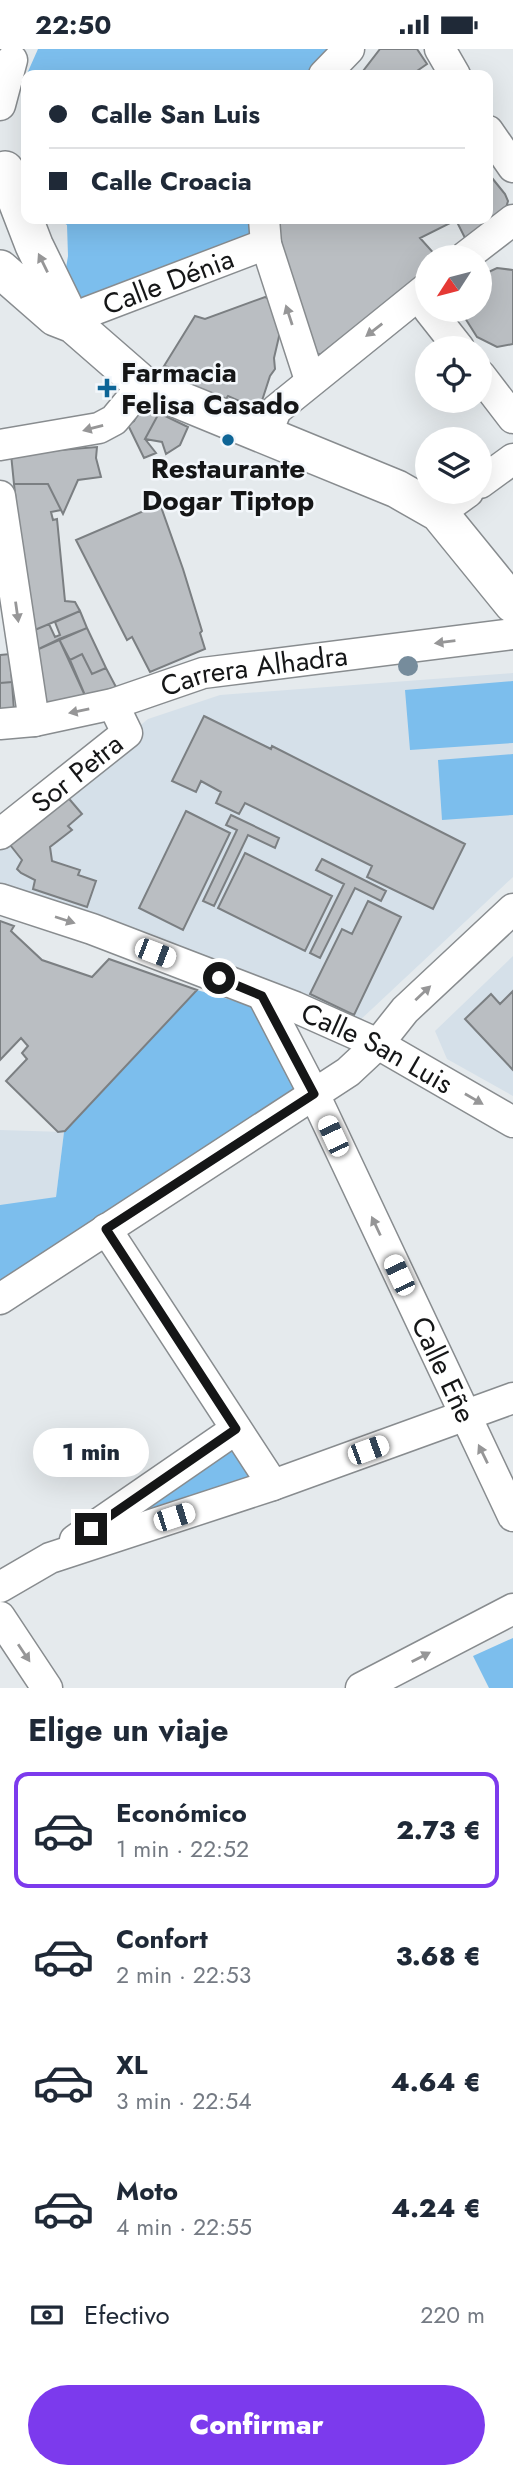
<!DOCTYPE html>
<html lang="es">
<head>
<meta charset="utf-8">
<style>
	body { margin:0; font-family:Jost,sans-serif; background:#f6f6f7; color:#1f2937; height:100vh; display:flex; flex-direction:column; font-size:26px; white-space:nowrap }
	* { box-sizing:border-box; margin:0 }
	p { font-size:23px; color:#747a83 }
	.icon { flex:none; width:38px; height:38px; fill:none; stroke:currentColor; stroke-width:2; stroke-linecap:round; stroke-linejoin:round }
	.map { position:relative; height:1639px; overflow:hidden }
	.sheet { display:flex; flex-direction:column; background:#fff; flex:1 }
	.sheet>* { flex:none }
	.banner { position:absolute; left:21px; top:21px; width:472px; height:154px; border-radius:14px; box-shadow:0 7px 28px #0002; display:grid; align-content:center; height:154px; padding:0 28px; background:#fff }
	.needle { width:46px; rotate:234deg }
	.fabs { position:absolute; left:415px; top:196px; display:grid; gap:14px }
	.fabs a { display:grid; place-items:center; width:77px; height:77px; border-radius:50%; background:#fff; box-shadow:0 7px 28px #0002; font-size:35px }
	.end { position:absolute; width:32px; height:32px; margin:-16px; border:9px solid #151617; background:#fff; box-shadow:0 0 0 4px #fff }
	.from { border-radius:50% }
	.bubble { position:absolute; height:49px; border-radius:24px; background:#fff; box-shadow:0 7px 28px #0002; font-size:23px; font-weight:800; line-height:49px; text-align:center }
	.car { position:absolute; width:21px; height:42px; margin:-21px -10px; border-radius:9px; box-shadow:0 0 5px 2px #0007; background:linear-gradient(#fff 24%,#345 0 40%,#fff 0 76%,#345 0 86%,#fff 0) }
	.banner b { display:flex; align-items:center; gap:24px; height:66px; font-size:26px }
	.banner b+b { border-top:2px solid #e0e1e3 }
	.banner i { width:18px; height:18px; background:#1f2937 }
	ul { padding:0; list-style:none }
	li { display:flex; align-items:center; gap:21px; height:116px; margin:0 14px 10px; padding:0 14px; border:4px solid transparent; border-radius:14px }
	li div { flex:1 }
	li b { display:block; font-size:26px }
	li em { font-style:normal; font-weight:800 }
	li.selected { border-color:#7c3aed }
	li>.icon { width:63px; height:63px; stroke-width:1.5 }
	h2 { padding:0 28px; font-size:32px; line-height:84px }
	.pay { display:flex; align-items:center; gap:18px; height:77px; padding:0 28px; font-size:26px }
	.pay p { margin-inline-start:auto }
	.action { display:flex; gap:14px; margin-top:auto; padding:14px 28px }
	.action a { flex:1; height:80px; border-radius:42px; background:#7c3aed; color:#fff; font-size:28px; font-weight:800; line-height:80px; text-align:center }
	.status { display:flex; justify-content:space-between; align-items:center; height:49px; padding:0 35px; background:#fff; direction:ltr }
	.status svg { height:19px; fill:currentColor }
	.map>svg:first-child { display:block }
</style>
</head>
<body>
<div class="status"><b>22:50</b><svg viewBox="0 0 49 12"><path d="M0 12V9h3v3zM5 12V6h3v6zM10 12V3h3v9zM15 12V0h3v12zM26 1h20v11H26zM47 4h2v5h-2z"/></svg></div>
<div class="map">
<svg width="513" height="1639" viewBox="0 0 513 1639">
	<rect width="100%" height="100%" fill="#e5eaed"/>
	<path fill="#d5e0e9" d="M513,624V828L357,974L221,914L0,836V792L148,670L220,646Z
		M513,907V1047L447,1010L435,982Z
		M0,1081L64,1083L56,1148L0,1158Z"/>
	<path fill="#7cbeed" d="M38,0H349L324,26H26V122L22,36Z
		M58,170H264L266,195L88,263L63,237L68,207L67,176Z
		M513,632V694L410,701L405,641Z
		M513,705V766L442,771L438,711Z
		M197,941L252,957L294,1039L278,1068L0,1252V1156L56,1148L64,1083Z
		M236,1380L273,1436L50,1509Z
		M513,1589V1639H489L473,1607Z"/>
	<path fill="#babec2" stroke="#7b7f82" stroke-width="2" d="M380,0H417L427,15L414,24L415,26H360Z
		M488,124L505,145L508,152L506,159L466,191L456,171L420,189L437,208H427V222L321,305L314,306L309,302L275,170H488Z
		M497,219L513,221V295L497,298L477,288L465,269L464,261H480V227Z
		M265,248L280,254L284,266L274,309L275,320L270,327L259,361L228,347L225,351L167,326L168,318L164,317L195,267L205,270Z
		M142,357L159,364L145,390L156,404L144,409L128,376L134,372Z
		M159,364L188,378L180,396L166,405L162,393L145,390Z
		M97,398L96,409L101,428L78,431L63,465L48,435H14L11,405Z
		M14,435H48L61,461L51,463L53,471L57,470L65,552L75,553L80,562L30,583Z
		M160,455L183,520L202,582L200,584L205,600L150,623L132,588L127,591L76,491Z
		M80,562L87,579L32,603L30,583L49,575L55,588L60,586L55,573Z
		M87,579L106,619L92,625L82,605L70,611L59,590Z
		M59,590L87,651L38,656L32,603Z
		M10,605L12,633L0,634V606Z
		M82,605L92,625L106,619L116,638L87,651L70,611Z
		M12,633L14,662L0,663V634Z
		M204,667L271,700L272,697L465,795L433,860L367,828L372,817L245,754L239,765L216,754L221,743L201,732L196,743L172,732Z
		M65,745L82,765L68,777L72,781L50,798L52,812L80,821L78,826L96,832L87,858L33,840L35,831L21,824L17,820L22,811L7,792Z
		M186,762L230,784L183,881L139,859Z
		M231,766L279,789L275,799L248,786L214,857L203,852L237,781L226,776Z
		M245,804L332,847L305,902L218,859Z
		M322,810L386,842L381,852L355,839L320,909L310,904L344,835L316,821Z
		M368,852L401,868L354,966L310,945L342,880L352,885Z
		M0,872L14,877L11,882L42,911L92,928L109,910L197,941L65,1082L58,1083L6,1032L27,1010L22,1004L28,997L21,989L0,1011Z
		M513,942V1021L465,970L491,945L500,955Z"/>
	<g fill="none" stroke-linecap="round" stroke-linejoin="round">
		<defs>
			<g id="minor">
				<path d="M440,0L455,26"/>
				<path d="M324,26L349,0"/>
				<path d="M0,56L12,11"/>
				<path d="M488,82L513,118"/>
				<path d="M264,170L266,195L310,331"/>
				<path d="M465,208L513,171"/>
				<path d="M429,261L459,299"/>
				<path id="s1" d="M73,275L88,263L266,195"/>
				<path d="M480,326L513,369"/>
				<path d="M266,386L276,361L427,239"/>
				<path d="M0,396L99,379L114,371L143,336"/>
				<path d="M480,434L513,410"/>
				<path d="M0,447L34,672"/>
				<path d="M439,464L468,443"/>
				<path id="s2" d="M0,675L34,672L113,655L203,624L513,585"/>
				<path id="s3" d="M0,785L127,684L113,655"/>
				<path id="s4" d="M0,850L92,880L295,958L378,995L513,1073"/>
				<path id="s5" d="M263,947L314,1045L513,1467"/>
				<path d="M106,1180L273,1436"/>
				<path d="M0,1250L348,1023L378,995L405,961L513,860"/>
				<path d="M75,1491L236,1380"/>
				<path d="M0,1538L50,1509L273,1436L513,1349"/>
				<path d="M0,1568L47,1639"/>
				<path d="M361,1639L513,1560"/>
			</g>
			<path id="major" d="M5,121L34,196L72,274
				M0,220L55,268L73,275L143,336L397,440L439,464L513,555"/>
		</defs>
		<use href="#minor" stroke="#888c8f" stroke-width="33"/>
		<use href="#major" stroke="#888c8f" stroke-width="40"/>
		<use href="#minor" stroke="#fff" stroke-width="30"/>
		<use href="#major" stroke="#fff" stroke-width="37"/>
	</g>
	<circle fill="#768c9c" cx="408" cy="617" r="10"/>
	<defs><path id="oneway-solid" d="M-6-.8H1V-3.2L6.5 0L1 3.2V.8H-6Z" transform="scale(1.75)"/></defs>
	<g fill="#969697">
		<use href="#oneway-solid" transform="translate(43 214) rotate(-116)"/>
		<use href="#oneway-solid" transform="translate(289 266) rotate(-108)"/>
		<use href="#oneway-solid" transform="translate(374 281) rotate(142)"/>
		<use href="#oneway-solid" transform="translate(93 379) rotate(165)"/>
		<use href="#oneway-solid" transform="translate(17 563) rotate(82)"/>
		<use href="#oneway-solid" transform="translate(445 593) rotate(173)"/>
		<use href="#oneway-solid" transform="translate(79 662) rotate(168)"/>
		<use href="#oneway-solid" transform="translate(65 871) rotate(18)"/>
		<use href="#oneway-solid" transform="translate(423 944) rotate(-43)"/>
		<use href="#oneway-solid" transform="translate(474 1050) rotate(30)"/>
		<use href="#oneway-solid" transform="translate(376 1177) rotate(-115)"/>
		<use href="#oneway-solid" transform="translate(483 1405) rotate(-116)"/>
		<use href="#oneway-solid" transform="translate(24 1604) rotate(56)"/>
		<use href="#oneway-solid" transform="translate(421 1608) rotate(-27)"/>
	</g>
	<g fill="none" stroke-linecap="round" stroke-linejoin="round">
		<path stroke="#151617" stroke-width="9" d="M91,1480L236,1380L106,1180L314,1045L262,947L219,929"/>
	</g>
	<g fill="#0e6596" stroke="#f3f7fb" stroke-width="2.5">
		<path d="M103.5 328.5h7v7h7v7h-7v7h-7v-7h-7v-7h7z"/>
		<circle cx="228" cy="391" r="7"/>
	</g>
	<g text-anchor="middle" stroke-width="5" stroke-linejoin="round" paint-order="stroke">
		<g font-size="28" fill="#151617" stroke="#f3f7fb">
			<text dy="10" stroke="none"><textPath href="#s1" startOffset="105">Calle Dénia</textPath></text>
			<text dy="10" stroke="none"><textPath href="#s2" startOffset="261">Carrera Alhadra</textPath></text>
			<text dy="10" stroke="none"><textPath href="#s3" startOffset="98">Sor Petra</textPath></text>
			<text dy="10" stroke="none"><textPath href="#s4" startOffset="406">Calle San Luis</textPath></text>
			<text dy="10" stroke="none"><textPath href="#s5" startOffset="415">Calle Eñe</textPath></text>
		</g>
		<g font-size="28" font-weight="bold" fill="#151617" stroke="#f3f7fb" text-anchor="start">
			<text x="121" y="333">Farmacia<tspan x="121" dy="32">Felisa Casado</tspan></text>
			<text x="228" y="429" text-anchor="middle">Restaurante<tspan x="228" dy="32">Dogar Tiptop</tspan></text>
		</g>
	</g>
</svg>
<div class="fabs">
<a><svg class="needle" viewBox="-14 -14 28 28"><path d="M0-13l5 13h-10z" fill="#e53935"/><path d="M0 13l5-13h-10z" fill="#747a83"/></svg></a>
<a><svg class="icon" aria-label="locate" viewBox="0 0 24 24"><circle cx="12" cy="12" r="6"/><path d="M12 2v4M12 18v4M2 12h4M18 12h4"/></svg></a>
<a><svg class="icon" aria-label="layers" viewBox="0 0 24 24"><path d="M12 4l9 5-9 5-9-5zM3 14l9 5 9-5"/></svg></a>
</div>
<i class="end from" style="left:219px;top:929px"></i>
<i class="end" style="left:91px;top:1480px"></i>
<div class="bubble" style="left:33px;top:1379px;width:116px">1 min</div>
<i class="car" style="left:155px;top:904px;rotate:111deg"></i>
<i class="car" style="left:333px;top:1087px;rotate:335deg"></i>
<i class="car" style="left:399px;top:1226px;rotate:335deg"></i>
<i class="car" style="left:368px;top:1401px;rotate:70deg"></i>
<i class="car" style="left:174px;top:1468px;rotate:72deg"></i>
<div class="banner">
<b><i class="from"></i>Calle San Luis</b>
<b><i></i>Calle Croacia</b>
</div>
</div>
<section class="sheet">
<h2>Elige un viaje</h2>
<ul>
<li class="selected"><svg class="icon" aria-label="car" viewBox="0 0 24 24"><path d="M5 17H2v-5l4-1 3-4h7l3 4 3 1v5h-3M9 17h6M6 11h13"/><circle cx="7" cy="17" r="2"/><circle cx="17" cy="17" r="2"/></svg><div><b>Económico</b><p>1 min · 22:52</p></div><em>2.73 €</em></li>
<li><svg class="icon" aria-label="car" viewBox="0 0 24 24"><path d="M5 17H2v-5l4-1 3-4h7l3 4 3 1v5h-3M9 17h6M6 11h13"/><circle cx="7" cy="17" r="2"/><circle cx="17" cy="17" r="2"/></svg><div><b>Confort</b><p>2 min · 22:53</p></div><em>3.68 €</em></li>
<li><svg class="icon" aria-label="car" viewBox="0 0 24 24"><path d="M5 17H2v-5l4-1 3-4h7l3 4 3 1v5h-3M9 17h6M6 11h13"/><circle cx="7" cy="17" r="2"/><circle cx="17" cy="17" r="2"/></svg><div><b>XL</b><p>3 min · 22:54</p></div><em>4.64 €</em></li>
<li><svg class="icon" aria-label="car" viewBox="0 0 24 24"><path d="M5 17H2v-5l4-1 3-4h7l3 4 3 1v5h-3M9 17h6M6 11h13"/><circle cx="7" cy="17" r="2"/><circle cx="17" cy="17" r="2"/></svg><div><b>Moto</b><p>4 min · 22:55</p></div><em>4.24 €</em></li>
</ul>
<div class="pay"><svg class="icon" aria-label="cash" viewBox="0 0 24 24"><path d="M3 7h18v10H3z"/><circle cx="12" cy="12" r="2"/></svg>Efectivo<p>220 m</p></div>
<div class="action"><a>Confirmar</a></div>
</section>
</body>
</html>
